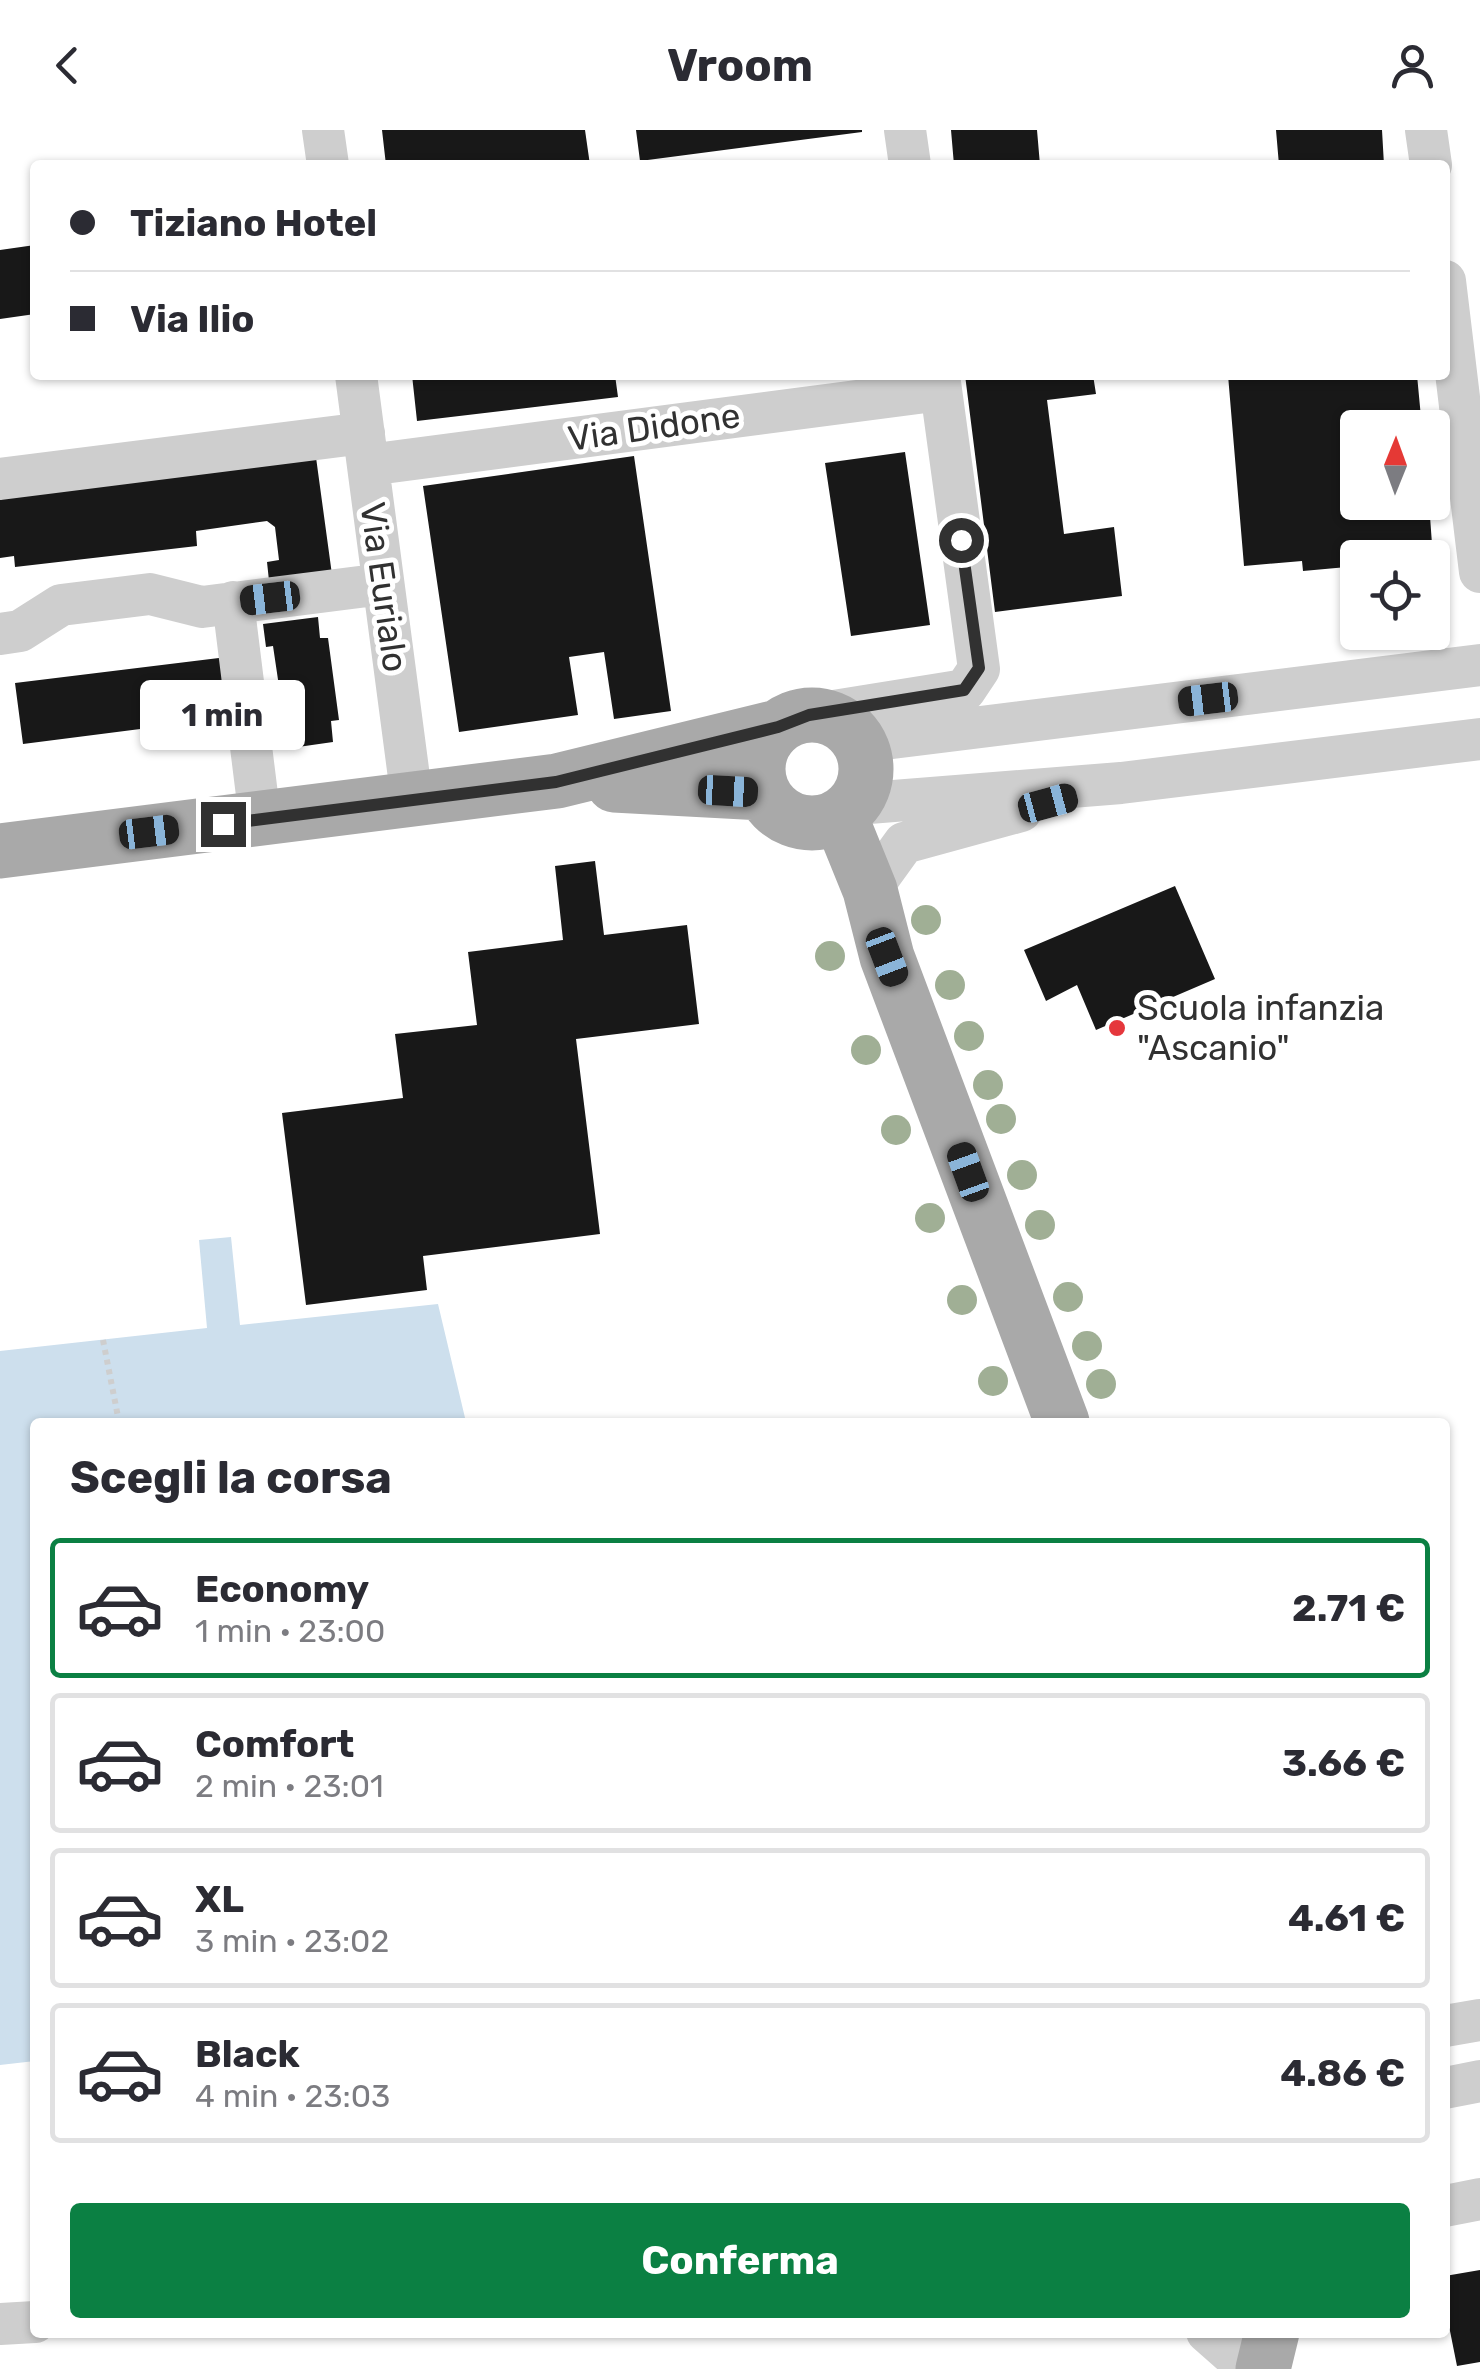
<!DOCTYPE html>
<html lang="it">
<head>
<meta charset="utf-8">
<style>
	body { margin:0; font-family:Rubik,sans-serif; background:#f7f7f7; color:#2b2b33; height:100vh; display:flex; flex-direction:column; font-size:38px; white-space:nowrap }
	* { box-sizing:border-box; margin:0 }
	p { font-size:32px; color:#7c7c81 }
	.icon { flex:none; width:55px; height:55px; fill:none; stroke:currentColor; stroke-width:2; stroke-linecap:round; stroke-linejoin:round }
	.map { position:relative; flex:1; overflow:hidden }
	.panel { position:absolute; left:30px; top:1288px; width:1420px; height:920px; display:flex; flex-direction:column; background:#fff; border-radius:10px; box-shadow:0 2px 8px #0004 }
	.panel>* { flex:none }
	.banner { position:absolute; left:30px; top:30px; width:1420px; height:220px; border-radius:10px; box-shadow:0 2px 8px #0004; display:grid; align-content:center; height:220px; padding:0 40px; background:#fff }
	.needle { width:65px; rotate:1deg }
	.tools { position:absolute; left:1340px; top:280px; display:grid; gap:20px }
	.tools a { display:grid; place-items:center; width:110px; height:110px; border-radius:10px; background:#fff; box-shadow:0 2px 8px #0004; font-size:50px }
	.end { position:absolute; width:45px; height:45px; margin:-22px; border:12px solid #313131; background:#fff; box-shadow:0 0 0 5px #fff }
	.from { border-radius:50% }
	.bubble { position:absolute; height:70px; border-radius:10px; background:#fff; box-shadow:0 2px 8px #0004; font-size:32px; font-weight:700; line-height:70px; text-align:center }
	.car { position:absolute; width:30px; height:60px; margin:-30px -15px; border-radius:12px; box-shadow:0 0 8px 2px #0007; background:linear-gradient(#222 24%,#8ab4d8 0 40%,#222 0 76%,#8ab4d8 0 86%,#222 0) }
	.banner b { display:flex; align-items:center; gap:35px; height:95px; font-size:38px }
	.banner b+b { border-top:2px solid #e1e1e2 }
	.banner i { width:25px; height:25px; background:#2b2b33 }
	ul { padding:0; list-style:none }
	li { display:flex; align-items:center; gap:30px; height:140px; margin:0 20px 15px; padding:0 20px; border:5px solid #e1e1e2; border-radius:10px }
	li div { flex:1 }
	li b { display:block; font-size:38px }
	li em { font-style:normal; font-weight:700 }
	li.active { border-color:#0b8043 }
	li>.icon { width:90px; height:90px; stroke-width:1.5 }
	h2 { padding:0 40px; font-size:45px; line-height:120px }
	.cta { display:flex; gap:20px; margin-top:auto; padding:20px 40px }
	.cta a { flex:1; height:115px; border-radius:10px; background:#0b8043; color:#fff; font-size:40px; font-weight:700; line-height:115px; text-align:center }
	header { display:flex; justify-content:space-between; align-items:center; height:130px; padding:0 40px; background:#fff; font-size:45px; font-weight:700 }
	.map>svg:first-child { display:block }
</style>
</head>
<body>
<header><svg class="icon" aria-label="back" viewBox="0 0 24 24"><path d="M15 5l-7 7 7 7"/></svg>Vroom<svg class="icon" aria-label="person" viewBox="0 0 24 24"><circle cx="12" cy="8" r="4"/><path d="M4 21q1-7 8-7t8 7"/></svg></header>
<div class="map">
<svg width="1480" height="2239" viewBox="0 0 1480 2239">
	<rect width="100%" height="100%" fill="#fff"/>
	<path fill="#cddfed" d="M231,1107L240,1195L438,1174L466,1292H35V1931L0,1935V1221L207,1198L199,1110Z"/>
	<path fill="#181818" d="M382,0H585L590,35H386Z
		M636,0H862V2L640,31Z
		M951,0H1037L1040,35H954Z
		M1276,0H1382L1384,35H1279Z
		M35,115V184L0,189V120Z
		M412,245H615L618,267L417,291Z
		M965,245H1093L1096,264L1047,270L1064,404L1114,397L1122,466L995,482Z
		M1228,245H1417L1422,298H1358V372H1429L1433,428H1358V436L1303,441L1302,431L1244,436Z
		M315,320L333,452L270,460L267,432L279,430L275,397L267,391L196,401L197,416L15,437L14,426L0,428V360Z
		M905,322L930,495L851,506L825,333Z
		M634,326L671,581L614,589L604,522L569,527L578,585L459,602L423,356Z
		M318,487L320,508H328L339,590L331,591L333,612L277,620L273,592L284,590L273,516L266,517L263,494Z
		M227,527L234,587L23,614L15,553Z
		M595,731L604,805L687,795L699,894L576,909L600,1104L423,1126L427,1160L306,1175L282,983L403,968L395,904L477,895L468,822L563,810L555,736Z
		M1175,756L1215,849L1096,900L1077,855L1046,871L1024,820Z
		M1480,2140V2232L1457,2236L1445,2176V2146Z"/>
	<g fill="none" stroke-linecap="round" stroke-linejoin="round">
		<path stroke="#cecece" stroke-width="6" stroke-dasharray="5 5" stroke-linecap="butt" d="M103,1210L119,1292"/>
		<path stroke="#cecece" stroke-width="42" d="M323,0L328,35
			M905,0L910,35
			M1426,0L1431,35
			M1445,151L1480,442
			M356,245L412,670
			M368,335L941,260
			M0,349L364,303
			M233,472L260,689
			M0,504L20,501L61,475L150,464L202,477L383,454
			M809,585L965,560L979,539L939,245
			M860,612L1480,535
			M856,674L1121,653L1480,609
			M870,760L904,713L1021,681
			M1445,1896L1480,1890
			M1445,1958L1480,1951
			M1445,2076L1480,2069
			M0,2194L35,2192
			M1207,2202L1249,2239"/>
		<path stroke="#a9a9a9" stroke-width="55" d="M758 639a54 54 0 1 1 108 0a54 54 0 1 1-108 0Z
			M614,655L763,663
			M840,686L870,760L887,827L1062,1292
			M0,721L557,651L778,597
			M1263,2239L1272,2202"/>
	</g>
	<g fill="#a0af95">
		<circle cx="926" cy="790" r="15"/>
		<circle cx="830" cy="826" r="15"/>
		<circle cx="950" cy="855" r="15"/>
		<circle cx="969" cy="906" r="15"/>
		<circle cx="866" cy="920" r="15"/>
		<circle cx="988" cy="955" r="15"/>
		<circle cx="1001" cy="989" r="15"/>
		<circle cx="896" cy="1000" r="15"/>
		<circle cx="1022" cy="1045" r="15"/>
		<circle cx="930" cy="1088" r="15"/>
		<circle cx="1040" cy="1095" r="15"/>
		<circle cx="1068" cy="1167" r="15"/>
		<circle cx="962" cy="1170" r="15"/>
		<circle cx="1087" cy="1216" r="15"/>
		<circle cx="993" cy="1251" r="15"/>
		<circle cx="1101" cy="1254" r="15"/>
	</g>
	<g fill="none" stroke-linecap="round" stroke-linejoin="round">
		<path stroke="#313131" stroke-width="12" d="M223,694L556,652L778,597L809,585L964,560L979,538L961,410"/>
	</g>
	<circle fill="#e5373c" stroke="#fff" stroke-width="4" cx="1117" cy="898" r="10"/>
	<g text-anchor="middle" stroke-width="10" stroke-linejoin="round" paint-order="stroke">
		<g font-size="35" fill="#313131" stroke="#fff">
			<text transform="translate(654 297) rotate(-8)" y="12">Via Didone</text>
			<text transform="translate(384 457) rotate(82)" y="12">Via Eurialo</text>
		</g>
		<g font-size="35" fill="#313131" stroke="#fff" text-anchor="start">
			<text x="1137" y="890">Scuola infanzia<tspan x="1137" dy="40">"Ascanio"</tspan></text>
		</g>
	</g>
</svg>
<div class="tools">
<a><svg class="needle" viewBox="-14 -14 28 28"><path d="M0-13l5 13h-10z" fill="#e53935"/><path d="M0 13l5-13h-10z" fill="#7c7c81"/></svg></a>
<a><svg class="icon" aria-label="locate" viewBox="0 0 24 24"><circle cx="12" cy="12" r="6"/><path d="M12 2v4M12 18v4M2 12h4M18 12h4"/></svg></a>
</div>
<i class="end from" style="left:961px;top:410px"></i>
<i class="end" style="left:223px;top:694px"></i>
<div class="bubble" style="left:140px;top:550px;width:165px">1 min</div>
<i class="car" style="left:270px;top:468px;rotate:263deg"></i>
<i class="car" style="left:1208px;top:569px;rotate:263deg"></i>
<i class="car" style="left:728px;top:661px;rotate:93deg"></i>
<i class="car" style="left:1048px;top:673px;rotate:75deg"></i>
<i class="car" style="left:149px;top:702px;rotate:83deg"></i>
<i class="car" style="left:887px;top:827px;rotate:159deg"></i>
<i class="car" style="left:968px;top:1042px;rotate:340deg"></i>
<div class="banner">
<b><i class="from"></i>Tiziano Hotel</b>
<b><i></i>Via Ilio</b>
</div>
<section class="panel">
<h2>Scegli la corsa</h2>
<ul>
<li class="active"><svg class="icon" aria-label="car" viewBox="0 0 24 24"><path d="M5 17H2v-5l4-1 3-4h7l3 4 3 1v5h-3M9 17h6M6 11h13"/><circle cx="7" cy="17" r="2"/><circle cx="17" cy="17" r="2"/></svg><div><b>Economy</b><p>1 min · 23:00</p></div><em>2.71 €</em></li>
<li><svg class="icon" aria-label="car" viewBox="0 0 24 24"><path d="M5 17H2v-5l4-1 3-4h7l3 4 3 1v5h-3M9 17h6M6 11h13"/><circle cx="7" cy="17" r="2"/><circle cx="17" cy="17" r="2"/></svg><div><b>Comfort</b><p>2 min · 23:01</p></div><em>3.66 €</em></li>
<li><svg class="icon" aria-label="car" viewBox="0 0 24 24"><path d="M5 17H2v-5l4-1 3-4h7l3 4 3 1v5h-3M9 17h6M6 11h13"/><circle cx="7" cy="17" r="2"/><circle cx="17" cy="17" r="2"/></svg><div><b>XL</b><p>3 min · 23:02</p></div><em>4.61 €</em></li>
<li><svg class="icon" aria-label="car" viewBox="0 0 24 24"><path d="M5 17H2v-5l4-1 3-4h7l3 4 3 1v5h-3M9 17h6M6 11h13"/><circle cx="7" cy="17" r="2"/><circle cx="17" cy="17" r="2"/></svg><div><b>Black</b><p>4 min · 23:03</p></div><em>4.86 €</em></li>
</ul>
<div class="cta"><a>Conferma</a></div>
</section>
</div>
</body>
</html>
